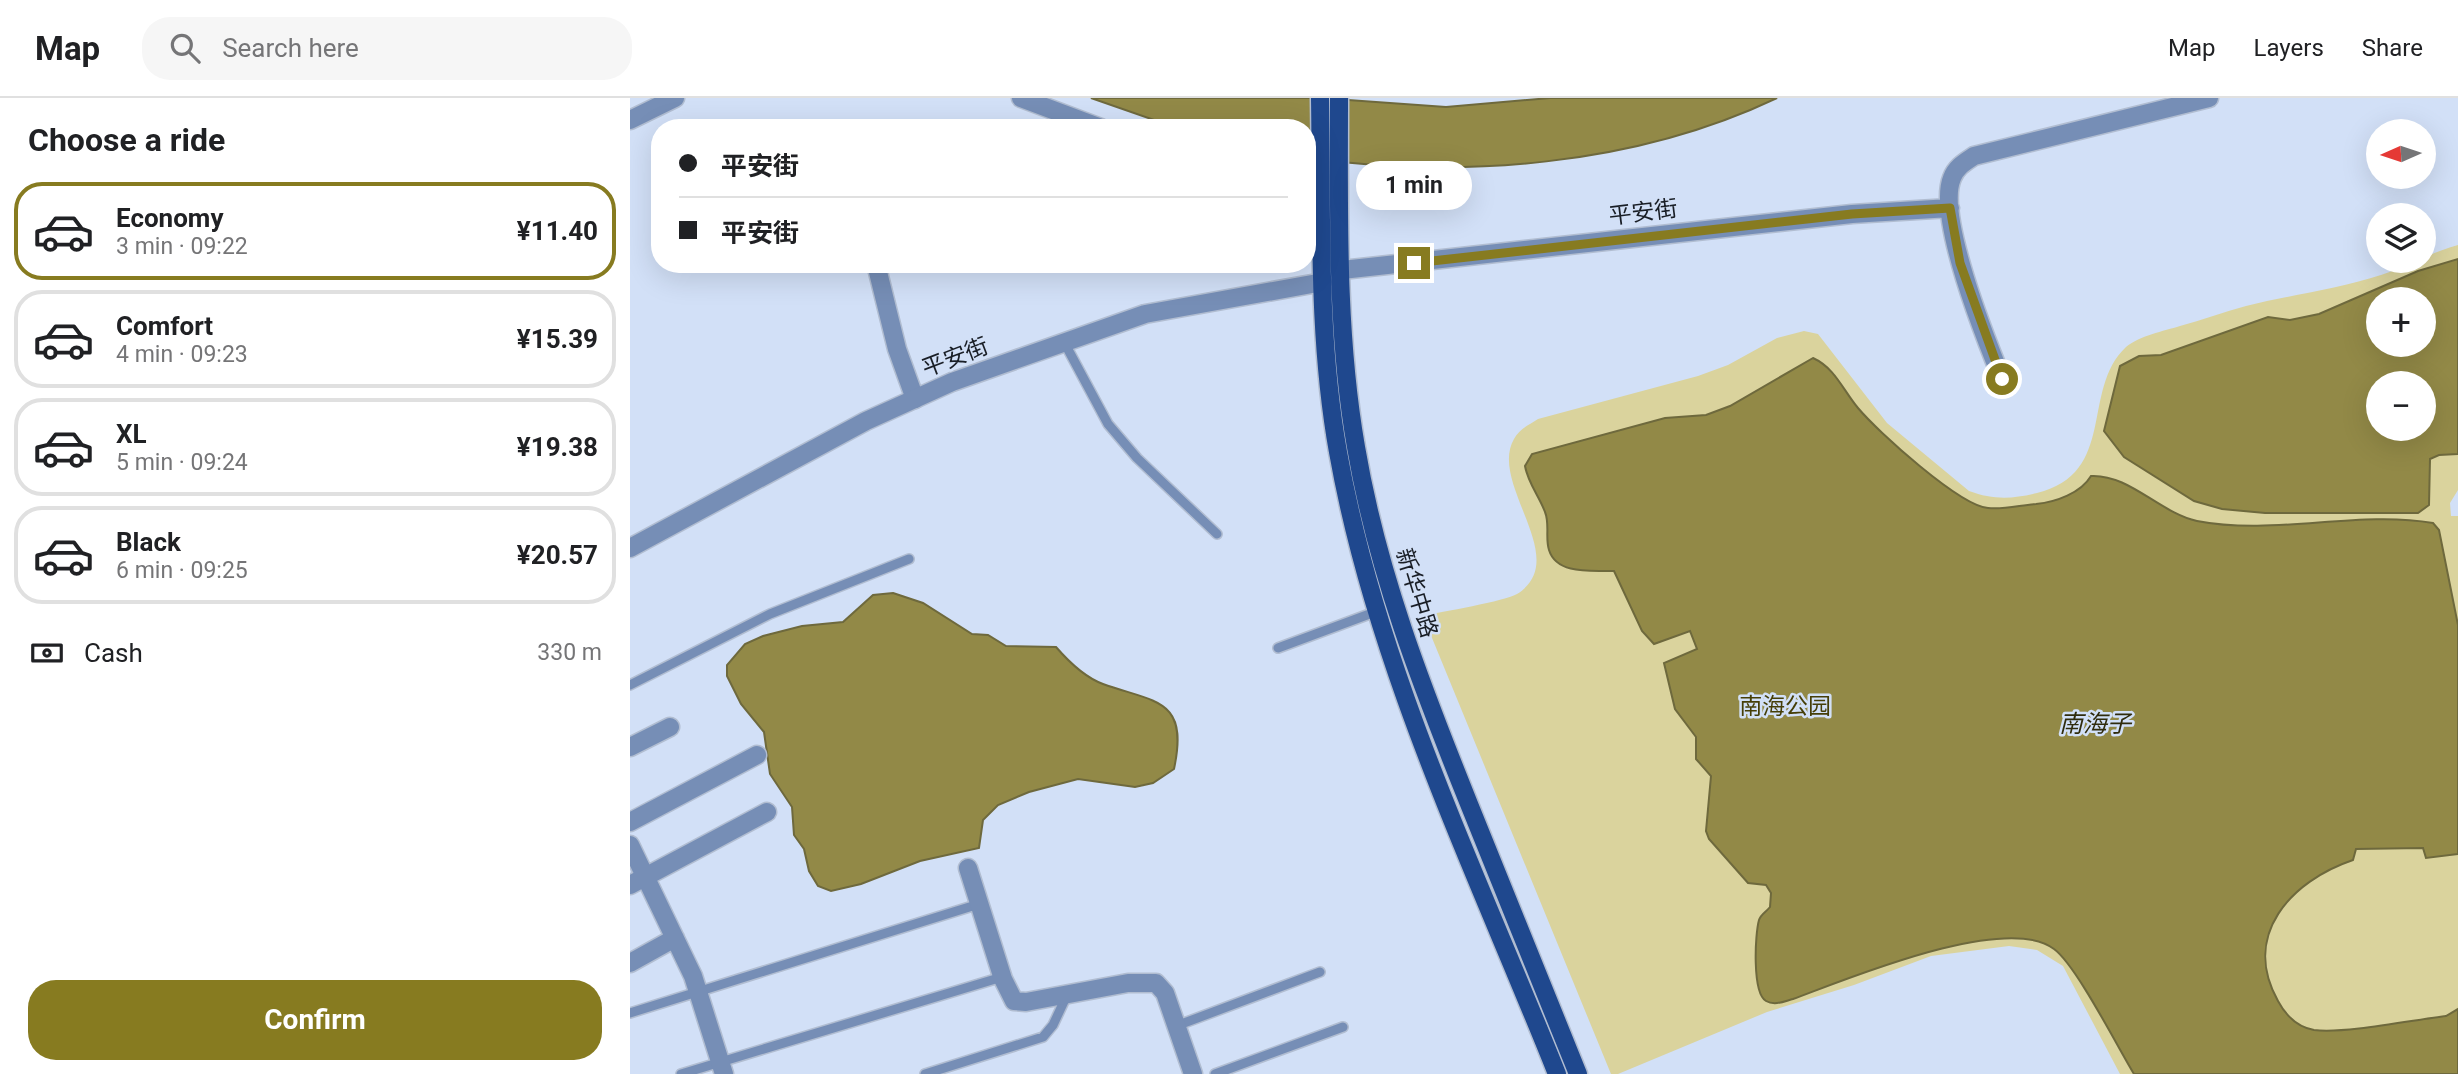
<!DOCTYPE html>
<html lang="en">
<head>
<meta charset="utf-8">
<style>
	body { margin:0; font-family:Roboto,"Noto Sans SC",sans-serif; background:#f6f6f6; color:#202124; height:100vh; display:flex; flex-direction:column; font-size:26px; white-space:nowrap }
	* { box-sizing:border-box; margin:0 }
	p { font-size:23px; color:#757577 }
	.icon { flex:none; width:38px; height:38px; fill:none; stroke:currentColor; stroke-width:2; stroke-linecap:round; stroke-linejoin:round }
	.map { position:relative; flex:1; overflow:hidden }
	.sheet { display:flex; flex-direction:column; background:#fff; width:630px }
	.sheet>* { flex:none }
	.hud { position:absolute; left:21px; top:21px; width:665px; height:154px; border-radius:28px; box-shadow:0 7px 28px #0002; display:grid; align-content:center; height:154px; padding:0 28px; background:#fff }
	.needle { width:46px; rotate:267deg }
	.fabs { position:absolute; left:1736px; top:21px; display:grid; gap:14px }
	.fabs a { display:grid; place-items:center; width:70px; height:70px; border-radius:50%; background:#fff; box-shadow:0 7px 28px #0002; font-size:35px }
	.end { position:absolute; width:32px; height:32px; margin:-16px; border:9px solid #877b20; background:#fff; box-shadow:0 0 0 4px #fff }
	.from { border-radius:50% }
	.bubble { position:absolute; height:49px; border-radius:24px; background:#fff; box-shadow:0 7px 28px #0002; font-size:23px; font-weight:700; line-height:49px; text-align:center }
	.hud b { display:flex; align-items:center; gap:24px; height:66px; font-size:26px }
	.hud b+b { border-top:2px solid #e0e0e0 }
	.hud i { width:18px; height:18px; background:#202124 }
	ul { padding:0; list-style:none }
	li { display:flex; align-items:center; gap:21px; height:98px; margin:0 14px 10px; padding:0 14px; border:4px solid #e0e0e0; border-radius:28px }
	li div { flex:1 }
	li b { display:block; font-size:26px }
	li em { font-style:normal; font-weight:700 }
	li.selected { border-color:#877b20 }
	li>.icon { width:63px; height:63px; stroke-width:1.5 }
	h2 { padding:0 28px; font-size:32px; line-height:84px }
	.pay { display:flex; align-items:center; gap:18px; height:77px; padding:0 28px; font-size:26px }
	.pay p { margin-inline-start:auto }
	.cta { display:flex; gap:14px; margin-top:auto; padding:14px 28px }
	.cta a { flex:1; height:80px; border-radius:28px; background:#877b20; color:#fff; font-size:28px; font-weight:700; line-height:80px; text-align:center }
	header { display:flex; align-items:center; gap:42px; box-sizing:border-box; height:98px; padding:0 35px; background:#fff; border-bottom:2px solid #e0e0e0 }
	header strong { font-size:33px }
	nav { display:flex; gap:38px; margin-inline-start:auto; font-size:24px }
	.search { width:490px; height:63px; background:#f6f6f6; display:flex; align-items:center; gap:18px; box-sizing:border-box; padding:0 24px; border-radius:28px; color:#757577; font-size:26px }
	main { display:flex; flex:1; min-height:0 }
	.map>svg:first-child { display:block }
</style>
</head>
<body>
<header>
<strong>Map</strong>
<div class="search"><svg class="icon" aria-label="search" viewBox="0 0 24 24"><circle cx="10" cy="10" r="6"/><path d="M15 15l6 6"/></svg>Search here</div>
<nav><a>Map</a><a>Layers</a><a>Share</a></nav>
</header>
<main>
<section class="sheet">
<h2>Choose a ride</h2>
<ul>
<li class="selected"><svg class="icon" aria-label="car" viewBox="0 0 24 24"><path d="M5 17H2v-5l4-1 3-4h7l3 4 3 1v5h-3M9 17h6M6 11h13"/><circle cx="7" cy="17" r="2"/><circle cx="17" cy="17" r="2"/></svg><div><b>Economy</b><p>3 min · 09:22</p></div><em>¥11.40</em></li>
<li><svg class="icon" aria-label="car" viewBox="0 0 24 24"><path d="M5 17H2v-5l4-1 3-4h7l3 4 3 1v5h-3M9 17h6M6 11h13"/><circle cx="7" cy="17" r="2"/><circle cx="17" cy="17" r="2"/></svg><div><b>Comfort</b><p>4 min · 09:23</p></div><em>¥15.39</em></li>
<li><svg class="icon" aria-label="car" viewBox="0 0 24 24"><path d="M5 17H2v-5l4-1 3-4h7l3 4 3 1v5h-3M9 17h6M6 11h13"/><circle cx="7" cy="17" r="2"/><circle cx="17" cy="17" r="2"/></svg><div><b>XL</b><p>5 min · 09:24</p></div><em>¥19.38</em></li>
<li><svg class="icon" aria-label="car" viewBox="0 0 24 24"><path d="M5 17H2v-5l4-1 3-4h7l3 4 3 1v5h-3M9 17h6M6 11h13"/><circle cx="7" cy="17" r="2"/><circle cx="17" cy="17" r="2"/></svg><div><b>Black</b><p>6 min · 09:25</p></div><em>¥20.57</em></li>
</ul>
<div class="pay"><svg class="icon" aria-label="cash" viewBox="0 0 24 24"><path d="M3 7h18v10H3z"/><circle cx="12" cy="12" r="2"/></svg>Cash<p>330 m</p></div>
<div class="cta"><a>Confirm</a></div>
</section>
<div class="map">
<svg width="1828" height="976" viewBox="0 0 1828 976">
	<rect width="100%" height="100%" fill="#d2e0f7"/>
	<path fill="#dad39d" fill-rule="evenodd" d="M1828,147V392L1820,405L1821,418H1828V976H1490L1433,868L1407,852L1379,848L1301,858L1224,887L1137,914L988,976H981L793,518C810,514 876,503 887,496C943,461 858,386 884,341C889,331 899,327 908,321L1068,278L1098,267L1147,240L1174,233L1188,236L1257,325L1339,393C1363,402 1383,401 1407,395C1488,375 1450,292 1496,249C1509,238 1534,233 1550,228C1572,222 1594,214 1616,208C1661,197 1707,191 1751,177C1781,167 1799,155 1828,147ZM1748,201H1794V247H1748ZM1748,285H1794V331H1748Z"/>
	<path fill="#928947" stroke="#6e693d" stroke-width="2" fill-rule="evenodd" d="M461,0H690L816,9L920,0H1147C1004,68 832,81 677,60V30H547Z
		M1828,161V356L1809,357L1800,361L1799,407L1788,415H1635L1592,411L1564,403L1494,359L1474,333L1490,268L1509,258L1531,257L1638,219L1660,222L1689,216L1788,173ZM1748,201H1794V247H1748ZM1748,285H1794V331H1748Z
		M1183,260C1205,270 1213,292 1228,310C1248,334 1330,408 1358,410C1373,412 1391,407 1406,406C1426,404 1451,395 1461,378C1499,376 1530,415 1567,423C1644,438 1727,412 1803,425L1809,432L1828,527V756L1796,760L1793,750L1726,751L1723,762C1661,783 1611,837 1648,903C1655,916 1667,929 1684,932C1714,936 1783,922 1816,918L1828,911V976H1504C1487,948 1446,867 1424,851C1376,814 1215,882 1163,901C1155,903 1145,908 1136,903C1122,895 1125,836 1129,822C1131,816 1136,814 1140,809L1141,795L1136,787L1118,785L1079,741L1076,733L1081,678L1066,661V639L1045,611L1034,565L1067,551L1060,533L1024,546L1012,533L984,473C965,472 927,478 919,452C915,440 920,426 915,414C909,398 898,385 895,368L902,356L1035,320L1076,317L1100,308Z
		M263,495L293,505L342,536L358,537L376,548L426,549C439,564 454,579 473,586C526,605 559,600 544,671L523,685L505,689L448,681L399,694L368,707L353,722L349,750L290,763L231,786L201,793L188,788L179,773L174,751L164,737L162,709L140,676L134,634L111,606L97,578V567L115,546L133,538L172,528L213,524L243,497Z"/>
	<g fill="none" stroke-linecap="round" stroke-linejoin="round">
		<defs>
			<path id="service" d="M434,244L478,326L507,360L587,436
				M648,550L745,514
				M0,587L140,516L279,461
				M0,915L349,806
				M546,928L690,874
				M51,976L372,879
				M295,976L413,939L423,927L437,897
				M585,976L713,929"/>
			<path id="minor" d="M391,0L471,30
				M0,22L45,0
				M246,166L267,251L285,301
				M712,172L1222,116L1320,110
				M1372,281C1356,242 1306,118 1322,80C1326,69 1335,64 1344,58L1579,0
				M0,649L40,629
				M0,724L127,657
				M0,747L63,878L94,976
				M338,770L373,881L384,903L396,904L498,885H526L535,895L563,976
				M0,787L137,714
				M0,865L45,840"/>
			<path id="tertiary" d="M0,450L236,323L322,284L515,216L693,184"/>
			<path id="primary" d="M690,0C692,118 687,237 708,354C746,569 846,773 927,976
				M709,0C709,116 706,234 726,349C747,474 792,589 839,706C875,796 911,886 948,976"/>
		</defs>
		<use href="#service" stroke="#b1bdd1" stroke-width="12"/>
		<use href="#minor" stroke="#b1bdd1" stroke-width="21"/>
		<use href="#tertiary" stroke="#b1bdd1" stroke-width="21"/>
		<use href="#primary" stroke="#b1bdd1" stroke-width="21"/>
		<use href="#service" stroke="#768eb6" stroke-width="9"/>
		<use href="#minor" stroke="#768eb6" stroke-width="18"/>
		<use href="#tertiary" stroke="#768eb6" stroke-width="18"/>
		<use href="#primary" stroke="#1f488e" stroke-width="18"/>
	</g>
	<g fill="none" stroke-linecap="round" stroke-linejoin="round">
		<path stroke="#877b20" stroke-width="9" d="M784,165L1222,116L1320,110L1330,165L1372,281"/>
	</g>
	<g text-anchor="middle" stroke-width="5" stroke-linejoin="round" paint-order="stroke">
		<g font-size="23" fill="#191e26" stroke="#d2e0f7">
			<text transform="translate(1013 114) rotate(-7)" y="8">平安街</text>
			<text transform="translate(325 259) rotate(-21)" y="8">平安街</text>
			<text transform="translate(787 495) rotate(73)" y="8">新华中路</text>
		</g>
		<g font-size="23" fill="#453e07" stroke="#d2e0f7">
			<text x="1155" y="616">南海公园</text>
		</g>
		<g font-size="24" font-style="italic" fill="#2f2b0c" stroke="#d2e0f7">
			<text x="1465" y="634">南海子</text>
		</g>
	</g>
</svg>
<div class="fabs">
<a><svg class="needle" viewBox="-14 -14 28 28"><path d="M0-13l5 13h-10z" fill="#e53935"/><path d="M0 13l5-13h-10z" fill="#757577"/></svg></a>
<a><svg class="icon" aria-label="layers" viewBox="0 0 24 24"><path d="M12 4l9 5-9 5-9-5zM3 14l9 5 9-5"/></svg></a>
<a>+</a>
<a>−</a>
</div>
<i class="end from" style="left:1372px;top:281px"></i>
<i class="end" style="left:784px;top:165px"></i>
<div class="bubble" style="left:726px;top:63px;width:116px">1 min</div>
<div class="hud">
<b><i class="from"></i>平安街</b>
<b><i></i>平安街</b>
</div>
</div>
</main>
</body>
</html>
